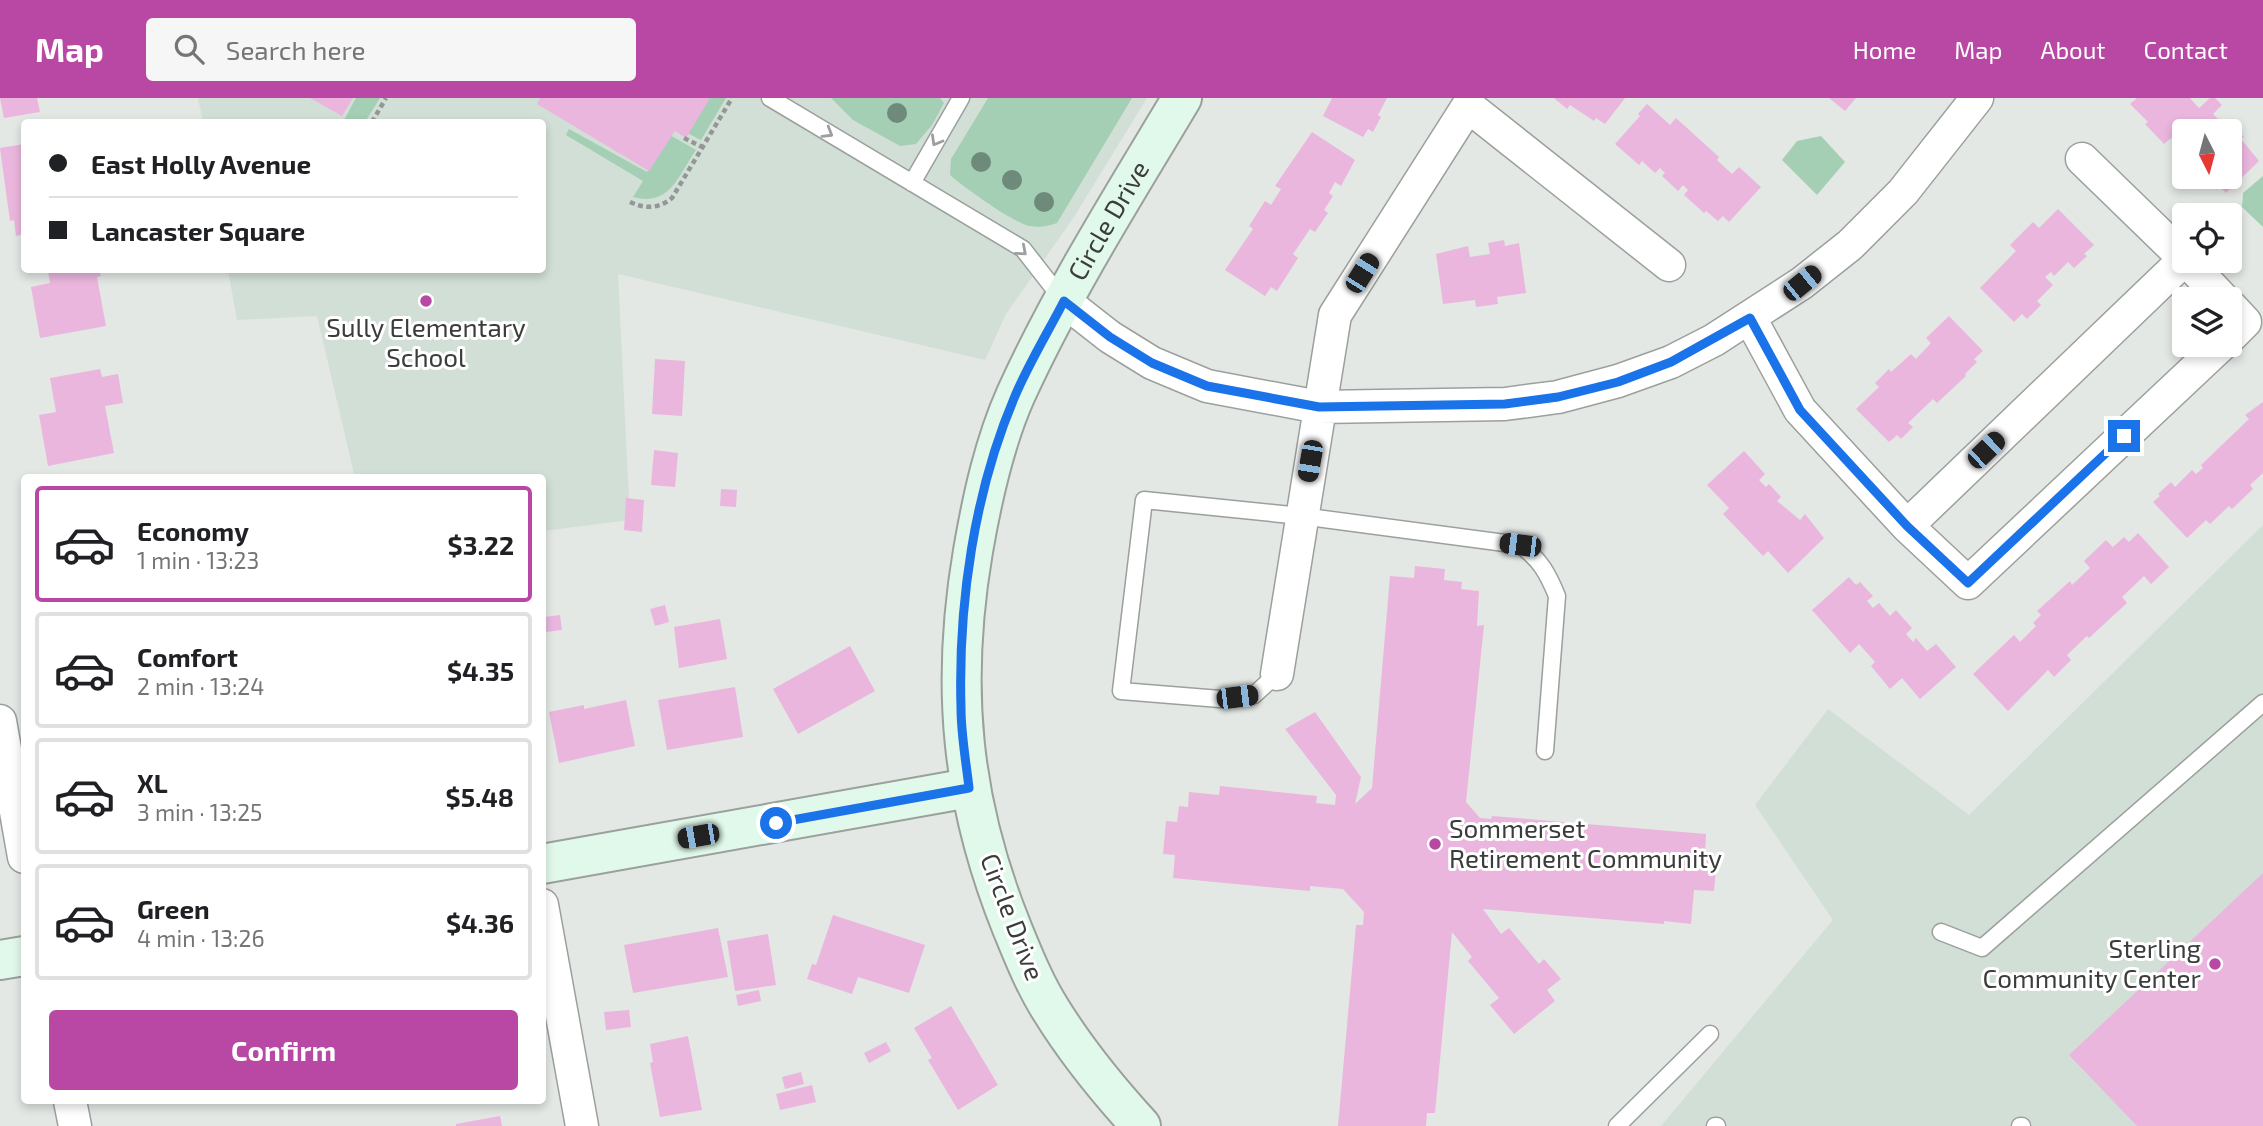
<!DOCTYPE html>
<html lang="en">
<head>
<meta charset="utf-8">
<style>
	body { margin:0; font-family:"Exo 2",sans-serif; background:#f6f6f6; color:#202124; height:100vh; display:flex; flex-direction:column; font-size:26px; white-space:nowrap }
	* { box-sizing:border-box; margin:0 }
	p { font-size:23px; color:#757577 }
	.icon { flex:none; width:38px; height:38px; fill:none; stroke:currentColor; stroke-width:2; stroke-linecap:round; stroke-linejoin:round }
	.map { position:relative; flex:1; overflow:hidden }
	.drawer { position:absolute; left:21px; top:376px; width:525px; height:630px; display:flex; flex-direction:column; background:#fff; border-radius:7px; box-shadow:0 4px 10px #0003 }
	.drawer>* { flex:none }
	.hud { position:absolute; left:21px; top:21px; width:525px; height:154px; border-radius:7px; box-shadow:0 4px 10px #0003; display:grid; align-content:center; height:154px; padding:0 28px; background:#fff }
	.needle { width:46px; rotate:174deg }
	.fabs { position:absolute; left:2172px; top:21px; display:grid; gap:14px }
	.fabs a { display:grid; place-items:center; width:70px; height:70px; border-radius:7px; background:#fff; box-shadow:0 4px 10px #0003; font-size:35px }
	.end { position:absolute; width:32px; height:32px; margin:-16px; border:9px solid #1a73e8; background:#fff; box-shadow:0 0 0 4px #fff }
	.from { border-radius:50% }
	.car { position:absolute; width:21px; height:42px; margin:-21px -10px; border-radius:9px; box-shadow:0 0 5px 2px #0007; background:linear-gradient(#222 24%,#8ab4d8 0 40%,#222 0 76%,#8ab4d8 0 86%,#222 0) }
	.hud b { display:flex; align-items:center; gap:24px; height:66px; font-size:26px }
	.hud b+b { border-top:2px solid #e0e0e0 }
	.hud i { width:18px; height:18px; background:#202124 }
	ul { padding:12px 0 0; list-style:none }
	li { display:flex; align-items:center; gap:21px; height:116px; margin:0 14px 10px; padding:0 14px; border:4px solid #e0e0e0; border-radius:7px }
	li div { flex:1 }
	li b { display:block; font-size:26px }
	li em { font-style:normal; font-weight:700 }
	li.on { border-color:#b848a4 }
	li>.icon { width:63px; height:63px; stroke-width:1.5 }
	.cta { display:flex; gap:14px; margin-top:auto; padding:14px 28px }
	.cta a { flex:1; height:80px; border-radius:7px; background:#b848a4; color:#fff; font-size:28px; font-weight:700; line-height:80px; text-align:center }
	header { display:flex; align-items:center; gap:42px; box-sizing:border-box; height:98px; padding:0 35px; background:#b848a4; color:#fff }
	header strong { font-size:33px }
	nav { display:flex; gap:38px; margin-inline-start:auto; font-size:24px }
	.search { width:490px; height:63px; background:#f6f6f6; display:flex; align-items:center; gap:18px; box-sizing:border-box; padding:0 24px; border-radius:7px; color:#757577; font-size:26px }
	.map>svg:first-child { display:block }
</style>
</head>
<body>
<header>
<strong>Map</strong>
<div class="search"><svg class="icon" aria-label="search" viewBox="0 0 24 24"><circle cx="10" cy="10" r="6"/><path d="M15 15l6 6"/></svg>Search here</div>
<nav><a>Home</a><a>Map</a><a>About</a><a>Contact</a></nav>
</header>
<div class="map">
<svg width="2263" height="1028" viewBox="0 0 2263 1028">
	<rect width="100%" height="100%" fill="#e3e8e5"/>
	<path fill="#d2dfd6" d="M198,0H1147L1074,119L1006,216L985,262L618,176L630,422L543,433L542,380H355L317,218L237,222L228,172H542V24H203Z
		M2263,427V1028H1661L1833,822L1755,707L1828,611L1969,717Z"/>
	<path fill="#a4cfb4" d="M356,0H380L365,24H343Z
		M708,0H726L701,42L687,35Z
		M831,0H940L944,5L932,27L916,46L900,48L853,22Z
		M988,0H1132L1057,125C1048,128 1040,130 1030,128C1015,126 962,88 950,77L951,61Z
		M569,31L647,74L670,37L696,52C678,78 670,109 633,99L643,83L566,37Z
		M1821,38L1845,64L1817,97L1782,62L1797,43Z
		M2263,78V129L2242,109L2243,95Z"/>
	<path fill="#eab6dd" d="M0,0H37L40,14L4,20Z
		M310,0H353L342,18Z
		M540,0H710L686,40L675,33L649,73L537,6Z
		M1332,0H1387L1378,17L1381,19L1373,34L1368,31L1363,39L1323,18Z
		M1554,0H1625L1605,26L1596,20L1594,23L1570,7L1567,11Z
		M1829,0H1856L1845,13Z
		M2137,0H2190L2199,10L2210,0H2215L2222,7L2213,16L2223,26L2227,22L2244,39L2241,41L2259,63L2226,95L2220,89L2216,92L2204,79H2230V33H2184V64L2173,52L2178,47L2171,40L2164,46L2145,26L2148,24L2130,6Z
		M1647,6L1670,27L1676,20L1719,59L1717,62L1732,76L1739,69L1761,89L1729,124L1723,118L1718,123L1706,113L1704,115L1684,97L1688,92L1683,87L1678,93L1662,78L1665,75L1660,70L1655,75L1642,63L1639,67L1615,46L1640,18L1638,16Z
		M1312,34L1355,62L1341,88L1335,84L1329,95L1333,98L1324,112L1328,115L1315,134L1310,131L1293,156L1298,160L1277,193L1271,189L1265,198L1225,172L1253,131L1249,128L1265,103L1271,107L1281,91L1275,88Z
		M24,46V136L16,138L14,122L10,123L0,50Z
		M2058,111L2094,147L2084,156L2087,158L2074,170L2068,164L2054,178L2051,174L2045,179L2053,187L2037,203L2041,207L2027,221L2022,216L2014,224L1980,190L2016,153L2010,147L2033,124L2039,130Z
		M1504,142L1505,148L1519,145L1526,195L1497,199L1498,206L1476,209L1475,202L1443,206L1436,156L1468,148L1470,159L1490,156L1488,145Z
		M48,172H99L101,178L97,179L106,228L40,240L31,189L50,185Z
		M1949,218L1983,253L1974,261L1977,264L1965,276L1966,278L1937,305L1933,301L1908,325L1913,329L1901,341L1897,337L1889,344L1856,311L1879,289L1875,285L1889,271L1891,274L1911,256L1916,261L1931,245L1926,240Z
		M655,261L685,263L682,318L652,316Z
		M100,271L102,279L118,276L123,305L105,308L114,355L48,368L39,317L56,314L50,280Z
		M2263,304V375L2250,387L2253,391L2232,411L2229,408L2210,426L2206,422L2187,440L2153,404L2160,398L2158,396L2171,384L2175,389L2192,372L2196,376L2203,370L2201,367L2249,321L2245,317Z
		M654,352L678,355L675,389L651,387Z
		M1744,353L1765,376L1759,382L1766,389L1769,386L1781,399L1777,403L1800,422L1805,416L1824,440L1788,475L1768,453L1763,458L1723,416L1729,410L1707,387Z
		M721,391L737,392L736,409L720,408Z
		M626,400L644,402L642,434L624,432Z
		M2138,435L2169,469L2151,486L2144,478L2122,499L2127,505L2089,540L2087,538L2067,557L2071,562L2054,579L2048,572L2008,613L1973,576L2014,537L2020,544L2036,528L2033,525L2041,517L2037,513L2070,483L2072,487L2090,470L2084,463L2106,442L2113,449L2124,439L2129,444Z
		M1415,468L1445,471L1444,482L1462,484L1461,491L1479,493L1477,528L1484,527L1466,704L1480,720L1491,721L1492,718L1706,736L1705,758L1717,759L1714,793L1694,792L1691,826L1664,823V826L1483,811L1501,836L1509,830L1539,866L1544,861L1561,881L1547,892L1555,903L1514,936L1490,907L1499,900L1468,863L1472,859L1452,834L1435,1015H1427L1426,1028H1338L1356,827H1363L1364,814L1343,791L1310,788V793L1173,780L1175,757L1163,756L1166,723L1177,724L1179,708L1188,709L1189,694L1219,697L1220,688L1317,698L1316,705L1335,707L1336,697L1285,631L1315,614L1361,679L1355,706L1372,690L1390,478L1414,480Z
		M1849,479L1856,487L1860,484L1873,498L1867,503L1873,510L1879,505L1890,518L1896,512L1912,530L1906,536L1913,544L1916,540L1927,553L1936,546L1956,569L1920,601L1902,580L1890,591L1871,568L1875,564L1859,546L1850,555L1812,512Z
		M665,507L669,524L655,528L650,511Z
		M560,517L562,532L546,534L544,519Z
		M720,521L727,561L679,570L674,529Z
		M850,548L875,593L798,636L773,591Z
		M735,589L743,639L667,652L658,602Z
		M626,602L635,648L559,665L549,614L584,607V611Z
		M2263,775V1028H2137L2069,957Z
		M833,817L925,847L909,895L858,879L852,896L807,881L812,866L816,867Z
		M718,830L728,879L633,895L624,847Z
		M768,836L776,887L735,893L727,843Z
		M759,892L761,903L738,908L736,897Z
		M951,908L998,987L958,1012L928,962L932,960L914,930Z
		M629,912L631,929L606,932L604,914Z
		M688,938L702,1012L660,1019L650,965L653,964L650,946Z
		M886,944L891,953L869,965L864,955Z
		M801,974L804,986L785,991L782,979Z
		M812,987L816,1004L780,1012L776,996Z
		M500,1018L502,1028H456V1026Z"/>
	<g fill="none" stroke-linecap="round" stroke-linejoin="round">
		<defs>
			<path id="lane" d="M770,0L1023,151L1062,201
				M912,85L961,0
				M1277,576L1254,597L1220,601L1121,593L1144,402L1301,418L1520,447C1540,461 1548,476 1557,498L1545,653
				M1941,834L1982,850L2263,605
				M1617,1028L1710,936
				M1715,1028H1717
				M2020,1028H2022"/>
			<path id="street" d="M2082,61L2184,160
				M2187,163L2223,201
				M1064,203L1110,239L1152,265L1207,288L1319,309L1505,306L1558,299L1618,283L1671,264L1714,242L1802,185L1850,147L1903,94L1977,0
				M2230,208L2245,224L2230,239
				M1750,220L1800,312L1907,428L1968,485L2221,247
				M1907,428L2184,162
				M1277,576L1335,217L1468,8L1669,167
				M0,623L24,759
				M542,807L582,1028
				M70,1003L75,1028"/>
			<g id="secondary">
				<path d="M542,766L969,690"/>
				<path d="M0,862L24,858"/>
				<path id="s1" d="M1141,1028C1108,992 1077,954 1051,912C1035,887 1023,857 1012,830C961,704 950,588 973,453C982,401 994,345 1016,296C1063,193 1124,97 1182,0"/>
			</g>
		</defs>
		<use href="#lane" stroke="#9ba09c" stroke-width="19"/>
		<use href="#street" stroke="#9ba09c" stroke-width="35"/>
		<use href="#secondary" stroke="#9ba09c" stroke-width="42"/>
		<path stroke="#939795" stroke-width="4.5" stroke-dasharray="5 3.5" stroke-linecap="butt" d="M332,24H333
			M372,24L386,0
			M684,40L704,50
			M630,104C645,111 659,111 672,100L732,0"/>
		<use href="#lane" stroke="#fff" stroke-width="16"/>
		<use href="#street" stroke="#fff" stroke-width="32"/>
		<use href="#secondary" stroke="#e1f9ea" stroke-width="38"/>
	</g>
	<g fill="#6e8a7b">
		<circle cx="897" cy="15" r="10"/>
		<circle cx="981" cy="64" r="10"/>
		<circle cx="1012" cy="82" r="10"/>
		<circle cx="1044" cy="104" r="10"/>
	</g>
	<defs><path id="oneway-chevron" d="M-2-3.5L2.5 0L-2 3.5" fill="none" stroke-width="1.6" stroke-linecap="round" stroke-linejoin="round" transform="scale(1.75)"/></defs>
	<g stroke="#9d9e9e">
		<use href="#oneway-chevron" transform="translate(828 35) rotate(31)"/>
		<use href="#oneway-chevron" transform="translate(936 43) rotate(120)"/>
		<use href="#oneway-chevron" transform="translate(1022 153) rotate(41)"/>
	</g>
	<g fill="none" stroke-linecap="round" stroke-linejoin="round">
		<path stroke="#1a73e8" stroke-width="9" d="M776,725L969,690C966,663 961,637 961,610C958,506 974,394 1015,298C1029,265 1048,234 1064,203L1110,239L1152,265L1207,288L1319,309L1505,306L1558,299L1618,284L1671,264L1750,220L1800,312L1907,428L1968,485L2124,338"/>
	</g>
	<g fill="#b848a4" stroke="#fff" stroke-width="2.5">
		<circle cx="426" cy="203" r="7"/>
		<circle cx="1435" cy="746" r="7"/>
		<circle cx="2215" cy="866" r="7"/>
	</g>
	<g text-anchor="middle" stroke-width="6" stroke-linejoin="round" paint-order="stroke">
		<g font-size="26" fill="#3b3d3c" stroke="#fff">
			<text dy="9" stroke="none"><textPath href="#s1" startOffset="982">Circle Drive</textPath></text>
			<text transform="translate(1012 819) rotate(69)" y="9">Circle Drive</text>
		</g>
		<g font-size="26" fill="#3b3d3c" stroke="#fff">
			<text x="426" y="239">Sully Elementary<tspan x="426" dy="30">School</tspan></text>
			<text x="1449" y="740" text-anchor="start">Sommerset<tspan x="1449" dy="30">Retirement Community</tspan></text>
			<text x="2201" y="860" text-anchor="end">Sterling<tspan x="2201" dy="30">Community Center</tspan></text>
		</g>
	</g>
</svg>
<div class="fabs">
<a><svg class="needle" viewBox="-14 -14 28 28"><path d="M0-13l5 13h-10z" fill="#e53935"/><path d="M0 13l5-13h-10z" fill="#757577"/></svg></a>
<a><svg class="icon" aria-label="locate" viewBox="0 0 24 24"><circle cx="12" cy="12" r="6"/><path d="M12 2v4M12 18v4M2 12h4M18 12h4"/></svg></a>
<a><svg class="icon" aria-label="layers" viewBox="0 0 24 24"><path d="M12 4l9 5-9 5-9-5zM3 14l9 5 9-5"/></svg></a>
</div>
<i class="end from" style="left:776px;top:725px"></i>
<i class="end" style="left:2124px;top:338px"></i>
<i class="car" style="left:1362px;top:175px;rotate:32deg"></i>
<i class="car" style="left:1802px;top:185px;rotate:51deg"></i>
<i class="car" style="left:1986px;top:352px;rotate:46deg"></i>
<i class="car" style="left:1310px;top:363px;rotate:190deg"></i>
<i class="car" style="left:1520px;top:447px;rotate:277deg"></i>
<i class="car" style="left:1237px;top:599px;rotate:83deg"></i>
<i class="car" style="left:698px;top:738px;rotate:260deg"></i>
<div class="hud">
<b><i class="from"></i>East Holly Avenue</b>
<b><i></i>Lancaster Square</b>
</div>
<section class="drawer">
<ul>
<li class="on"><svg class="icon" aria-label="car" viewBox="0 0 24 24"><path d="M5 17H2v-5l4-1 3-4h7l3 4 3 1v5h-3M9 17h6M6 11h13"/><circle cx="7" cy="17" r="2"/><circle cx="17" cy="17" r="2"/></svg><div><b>Economy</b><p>1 min · 13:23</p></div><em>$3.22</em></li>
<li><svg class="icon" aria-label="car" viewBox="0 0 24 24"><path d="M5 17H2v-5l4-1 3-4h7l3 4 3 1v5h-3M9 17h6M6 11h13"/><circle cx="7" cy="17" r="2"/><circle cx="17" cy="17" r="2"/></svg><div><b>Comfort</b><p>2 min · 13:24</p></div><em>$4.35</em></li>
<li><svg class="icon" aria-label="car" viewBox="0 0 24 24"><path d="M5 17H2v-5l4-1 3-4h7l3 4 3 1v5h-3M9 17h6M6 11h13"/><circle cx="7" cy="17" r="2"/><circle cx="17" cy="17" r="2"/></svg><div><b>XL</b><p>3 min · 13:25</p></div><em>$5.48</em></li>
<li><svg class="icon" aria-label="car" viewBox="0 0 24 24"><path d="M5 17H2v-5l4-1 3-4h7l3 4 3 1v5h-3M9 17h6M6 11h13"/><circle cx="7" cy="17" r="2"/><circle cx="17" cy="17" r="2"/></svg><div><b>Green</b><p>4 min · 13:26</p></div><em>$4.36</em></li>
</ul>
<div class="cta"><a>Confirm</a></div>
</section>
</div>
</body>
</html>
